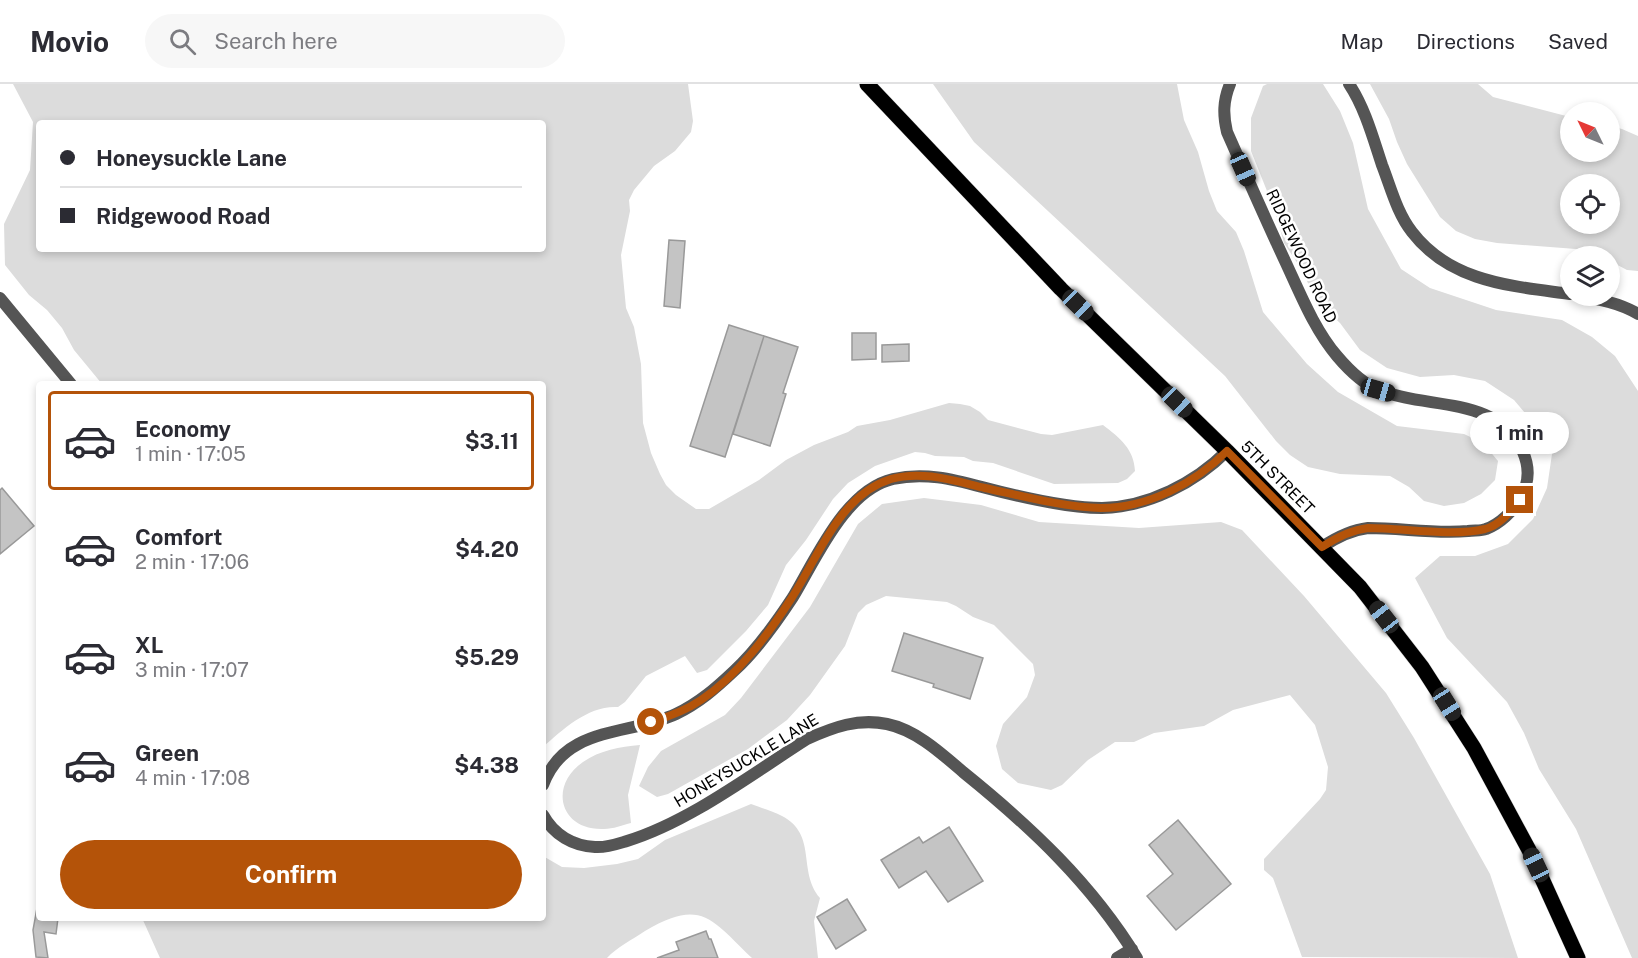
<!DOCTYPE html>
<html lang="en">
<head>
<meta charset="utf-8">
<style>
	body { margin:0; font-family:"Public Sans",sans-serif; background:#f7f7f7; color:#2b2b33; height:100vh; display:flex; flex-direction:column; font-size:22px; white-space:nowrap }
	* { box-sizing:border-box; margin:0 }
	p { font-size:20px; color:#7c7c81 }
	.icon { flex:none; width:33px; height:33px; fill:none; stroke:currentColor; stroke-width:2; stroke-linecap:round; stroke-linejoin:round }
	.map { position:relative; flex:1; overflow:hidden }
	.sheet { position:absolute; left:36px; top:297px; width:510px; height:540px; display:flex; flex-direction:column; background:#fff; border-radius:6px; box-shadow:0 3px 9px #0003 }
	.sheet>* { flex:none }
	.banner { position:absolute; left:36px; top:36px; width:510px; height:132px; border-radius:6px; box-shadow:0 3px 9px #0003; display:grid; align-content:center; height:132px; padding:0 24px; background:#fff }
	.needle { width:39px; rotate:313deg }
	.buttons { position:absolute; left:1560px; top:18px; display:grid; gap:12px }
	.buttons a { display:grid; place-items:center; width:60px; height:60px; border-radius:50%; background:#fff; box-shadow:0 3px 9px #0003; font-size:30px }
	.end { position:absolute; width:27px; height:27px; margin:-14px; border:8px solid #b45309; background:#fff; box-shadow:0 0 0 3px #fff }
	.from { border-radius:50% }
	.bubble { position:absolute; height:42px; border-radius:21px; background:#fff; box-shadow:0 3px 9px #0003; font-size:20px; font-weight:700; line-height:42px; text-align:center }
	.car { position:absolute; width:18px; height:36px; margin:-18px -9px; border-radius:8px; box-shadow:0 0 4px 2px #0007; background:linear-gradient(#222 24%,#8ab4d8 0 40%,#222 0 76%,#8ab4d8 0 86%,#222 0) }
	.banner b { display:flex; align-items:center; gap:21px; height:57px; font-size:22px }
	.banner b+b { border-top:2px solid #e1e1e2 }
	.banner i { width:15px; height:15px; background:#2b2b33 }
	ul { padding:10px 0 0; list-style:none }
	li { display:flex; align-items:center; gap:18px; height:99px; margin:0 12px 9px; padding:0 12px; border:3px solid transparent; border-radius:6px }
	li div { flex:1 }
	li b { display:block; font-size:22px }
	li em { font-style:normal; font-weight:700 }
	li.selected { border-color:#b45309 }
	li>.icon { width:54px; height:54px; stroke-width:1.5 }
	.primary-button { display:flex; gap:12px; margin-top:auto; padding:12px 24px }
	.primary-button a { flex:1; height:69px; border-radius:36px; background:#b45309; color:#fff; font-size:24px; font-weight:700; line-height:69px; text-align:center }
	header { display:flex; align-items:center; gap:36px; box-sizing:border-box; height:84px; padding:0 30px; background:#fff; border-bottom:2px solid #e1e1e2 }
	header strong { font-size:28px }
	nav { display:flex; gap:33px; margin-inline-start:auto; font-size:21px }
	.search { width:420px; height:54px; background:#f7f7f7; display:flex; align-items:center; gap:15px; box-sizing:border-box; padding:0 21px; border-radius:33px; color:#7c7c81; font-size:22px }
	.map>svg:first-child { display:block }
</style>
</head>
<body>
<header>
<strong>Movio</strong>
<div class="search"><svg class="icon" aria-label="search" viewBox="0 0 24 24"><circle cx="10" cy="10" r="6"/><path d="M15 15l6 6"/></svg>Search here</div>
<nav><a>Map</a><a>Directions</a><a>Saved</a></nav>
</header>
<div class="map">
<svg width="1638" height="874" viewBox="0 0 1638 874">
	<rect width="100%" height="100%" fill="#fff"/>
	<path fill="#dcdcdc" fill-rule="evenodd" d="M13,0H688L693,37L691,48L675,67L654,82L634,106L629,116L630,127L621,171L626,224L634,243L641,280L643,339L651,369L660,390L666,401L676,411L696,425H709L759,396L786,376L814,361L848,348L857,342L890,336L949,319L960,320L970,322L980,328L988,336L1041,350L1052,351L1103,341C1120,354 1134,365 1135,387L1127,395L1118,399L1054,400L993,379L973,377L964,373L935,372L925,369L915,368L875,382L848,399L833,415L806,456L786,481L768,521L746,547L707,586L697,589L685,572L646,592L625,618L618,623C589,621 563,645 543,663V300H102L74,266L62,244L47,226L29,211L5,181L4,140L30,86L33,38ZM39,39H543V165H39Z
		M933,0H1177L1184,36L1198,68L1209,107L1217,127L1236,148L1244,167L1263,228L1307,280L1338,308L1397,342L1464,350L1483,359L1498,377L1495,396L1481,410L1464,419L1444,422L1424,417L1409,403L1390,392L1340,390L1308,383L1290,371L1276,357L1225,292L974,58Z
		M1267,0H1323L1340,27L1353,59L1368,125L1401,185L1430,204L1496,226L1562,236L1592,253L1615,272L1638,307V874H1632L1576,745L1539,685L1524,649L1507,618L1447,554L1415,494L1440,472H1475L1508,460L1533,435L1547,404L1552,370L1535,341L1514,316L1485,297L1454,291L1420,293L1387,284L1360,266L1340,239L1316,217L1302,186L1284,159L1275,127L1251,67V34L1263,2Z
		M1370,0H1478L1493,13L1570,33V68H1610V42L1622,45L1638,52V187L1627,186L1610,177V172H1601L1589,166L1497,159L1475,155L1456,147L1440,133L1407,80L1397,58L1389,35ZM1570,100H1610V140H1570Z
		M924,414L981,421L1039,438L1139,444L1221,438L1242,446L1304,512L1386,609L1414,654L1490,790L1518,874L1302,873L1273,794L1264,786V775L1320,715L1326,706L1328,683L1315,641L1290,611L1233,626L1204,642L1154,649L1134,658H1115L1088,676L1062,701L1051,706L1018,699L1002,685L996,662L1003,640L1027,613L1035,591L1033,580L994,541L973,533L956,522L947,518L886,512L866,521L858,529L845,562L810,611L787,636L748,665L668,710L657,713L639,702L648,683L661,667L725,631L741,614L810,523L858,440L882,420Z
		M640,661L628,711L631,739C623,741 613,745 604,745C560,747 548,702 583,678C600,666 620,663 640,661Z
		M751,720C761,724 773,727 782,732C818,751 797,787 820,814L814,837L818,874H752C712,836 702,813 645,847C632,856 617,863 607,874H160L142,834H543V772L562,783L584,784L617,780L638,775L665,756Z"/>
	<path fill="#c4c4c4" stroke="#999" stroke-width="1.5" d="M669,156L685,157L680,224L664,222Z
		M729,241L764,252L725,373L690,362Z
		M852,249H876V275L852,276Z
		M764,252L798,263L783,309L786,310L770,362L733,350Z
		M909,260V277L882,278V261Z
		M2,404L34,442L0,470V406Z
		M904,549L983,574L970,615L933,603L934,600L892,587Z
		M1178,736L1231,800L1176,846L1147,812L1173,790L1149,761Z
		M949,743L983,797L948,818L926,787L899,804L881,776L919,753L923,759Z
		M847,815L866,846L836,865L817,833Z
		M37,824H39V834H58L56,850L44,848L48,874L36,873L33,846Z
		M706,847L709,855H711L718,874H657L679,866L676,858Z"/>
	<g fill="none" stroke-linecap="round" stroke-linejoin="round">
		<defs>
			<path id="primary" d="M867,0L1061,205L1227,367L1360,503L1422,583L1474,664L1529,766L1578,874"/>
		</defs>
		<use href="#primary" stroke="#dbdbdb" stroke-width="16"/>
		<path stroke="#555" stroke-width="12" d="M1230,0C1223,17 1223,31 1227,48C1246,91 1265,134 1285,177C1300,209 1314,245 1337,272C1348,285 1363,300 1379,306C1428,326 1498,311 1523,368C1530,384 1529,400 1520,415C1513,427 1500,440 1486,445C1481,447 1474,446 1468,447C1435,450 1402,444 1368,444C1351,446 1337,453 1322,463
			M1349,0C1365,24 1373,54 1382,81C1391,104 1397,129 1412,148C1451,199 1513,202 1570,210
			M1578,212C1598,215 1620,219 1638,230
			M0,214L71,300
			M543,701C565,641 629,652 676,630C699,619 716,604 734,587C757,566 776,539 793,513C816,475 845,406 893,395C924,388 952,395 982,403C1016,412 1068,424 1102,424C1148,423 1195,399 1227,367
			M543,731C554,751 573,762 595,763C606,764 617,760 627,757C689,738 752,690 807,655C834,643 858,634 887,640C916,646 941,669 963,688C1030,742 1092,800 1137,874
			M1117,874L1132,865"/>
		<use href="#primary" stroke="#000" stroke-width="15"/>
	</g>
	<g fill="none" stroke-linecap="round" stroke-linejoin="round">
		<path stroke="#b45309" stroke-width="8" d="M651,638C668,633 685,627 701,616C738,591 767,552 791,515C818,474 839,411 891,395C922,386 955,397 985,404C1022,412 1063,423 1101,424C1148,424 1195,399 1227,367L1322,463C1337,453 1351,446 1368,444C1403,444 1451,453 1485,445C1500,441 1511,427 1520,416"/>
	</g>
	<g text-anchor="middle" stroke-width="5" stroke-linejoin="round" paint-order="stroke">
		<g font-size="16" fill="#000" stroke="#fff">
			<text transform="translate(1302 172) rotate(65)" y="6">RIDGEWOOD ROAD</text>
			<text transform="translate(1278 393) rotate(45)" y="6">5TH STREET</text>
			<text transform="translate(746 676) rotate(-31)" y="6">HONEYSUCKLE LANE</text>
		</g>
	</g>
</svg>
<div class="buttons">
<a><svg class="needle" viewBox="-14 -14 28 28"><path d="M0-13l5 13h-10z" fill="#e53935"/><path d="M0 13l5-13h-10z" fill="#7c7c81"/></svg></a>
<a><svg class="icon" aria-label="locate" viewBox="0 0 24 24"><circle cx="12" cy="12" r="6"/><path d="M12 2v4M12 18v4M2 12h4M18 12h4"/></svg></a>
<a><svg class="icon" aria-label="layers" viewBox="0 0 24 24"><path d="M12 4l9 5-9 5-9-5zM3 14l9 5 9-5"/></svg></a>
</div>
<i class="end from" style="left:651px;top:638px"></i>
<i class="end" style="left:1520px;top:416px"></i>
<div class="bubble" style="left:1470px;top:328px;width:99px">1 min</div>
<i class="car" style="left:1243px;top:85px;rotate:156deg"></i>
<i class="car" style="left:1078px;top:221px;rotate:134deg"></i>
<i class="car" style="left:1378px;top:306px;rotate:106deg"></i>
<i class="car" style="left:1177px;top:318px;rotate:134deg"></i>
<i class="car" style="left:1384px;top:533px;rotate:322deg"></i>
<i class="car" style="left:1447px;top:620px;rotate:148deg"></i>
<i class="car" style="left:1536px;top:781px;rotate:335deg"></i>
<div class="banner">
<b><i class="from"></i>Honeysuckle Lane</b>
<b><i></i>Ridgewood Road</b>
</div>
<section class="sheet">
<ul>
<li class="selected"><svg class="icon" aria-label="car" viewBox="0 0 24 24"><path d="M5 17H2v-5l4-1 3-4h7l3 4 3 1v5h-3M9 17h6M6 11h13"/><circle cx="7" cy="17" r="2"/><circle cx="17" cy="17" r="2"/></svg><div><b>Economy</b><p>1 min · 17:05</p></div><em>$3.11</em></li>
<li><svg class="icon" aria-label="car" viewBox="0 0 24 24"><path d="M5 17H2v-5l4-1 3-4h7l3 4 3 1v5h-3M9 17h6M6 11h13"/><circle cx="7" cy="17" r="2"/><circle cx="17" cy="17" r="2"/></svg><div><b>Comfort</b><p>2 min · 17:06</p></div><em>$4.20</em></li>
<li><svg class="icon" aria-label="car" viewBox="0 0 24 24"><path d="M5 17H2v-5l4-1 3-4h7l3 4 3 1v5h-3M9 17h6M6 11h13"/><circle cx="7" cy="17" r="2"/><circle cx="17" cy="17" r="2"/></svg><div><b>XL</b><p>3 min · 17:07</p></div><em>$5.29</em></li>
<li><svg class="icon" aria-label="car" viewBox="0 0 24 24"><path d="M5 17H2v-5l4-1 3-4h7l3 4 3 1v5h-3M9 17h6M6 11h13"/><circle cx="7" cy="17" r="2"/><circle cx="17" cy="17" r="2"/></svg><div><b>Green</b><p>4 min · 17:08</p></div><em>$4.38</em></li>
</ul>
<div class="primary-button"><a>Confirm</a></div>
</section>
</div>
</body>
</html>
